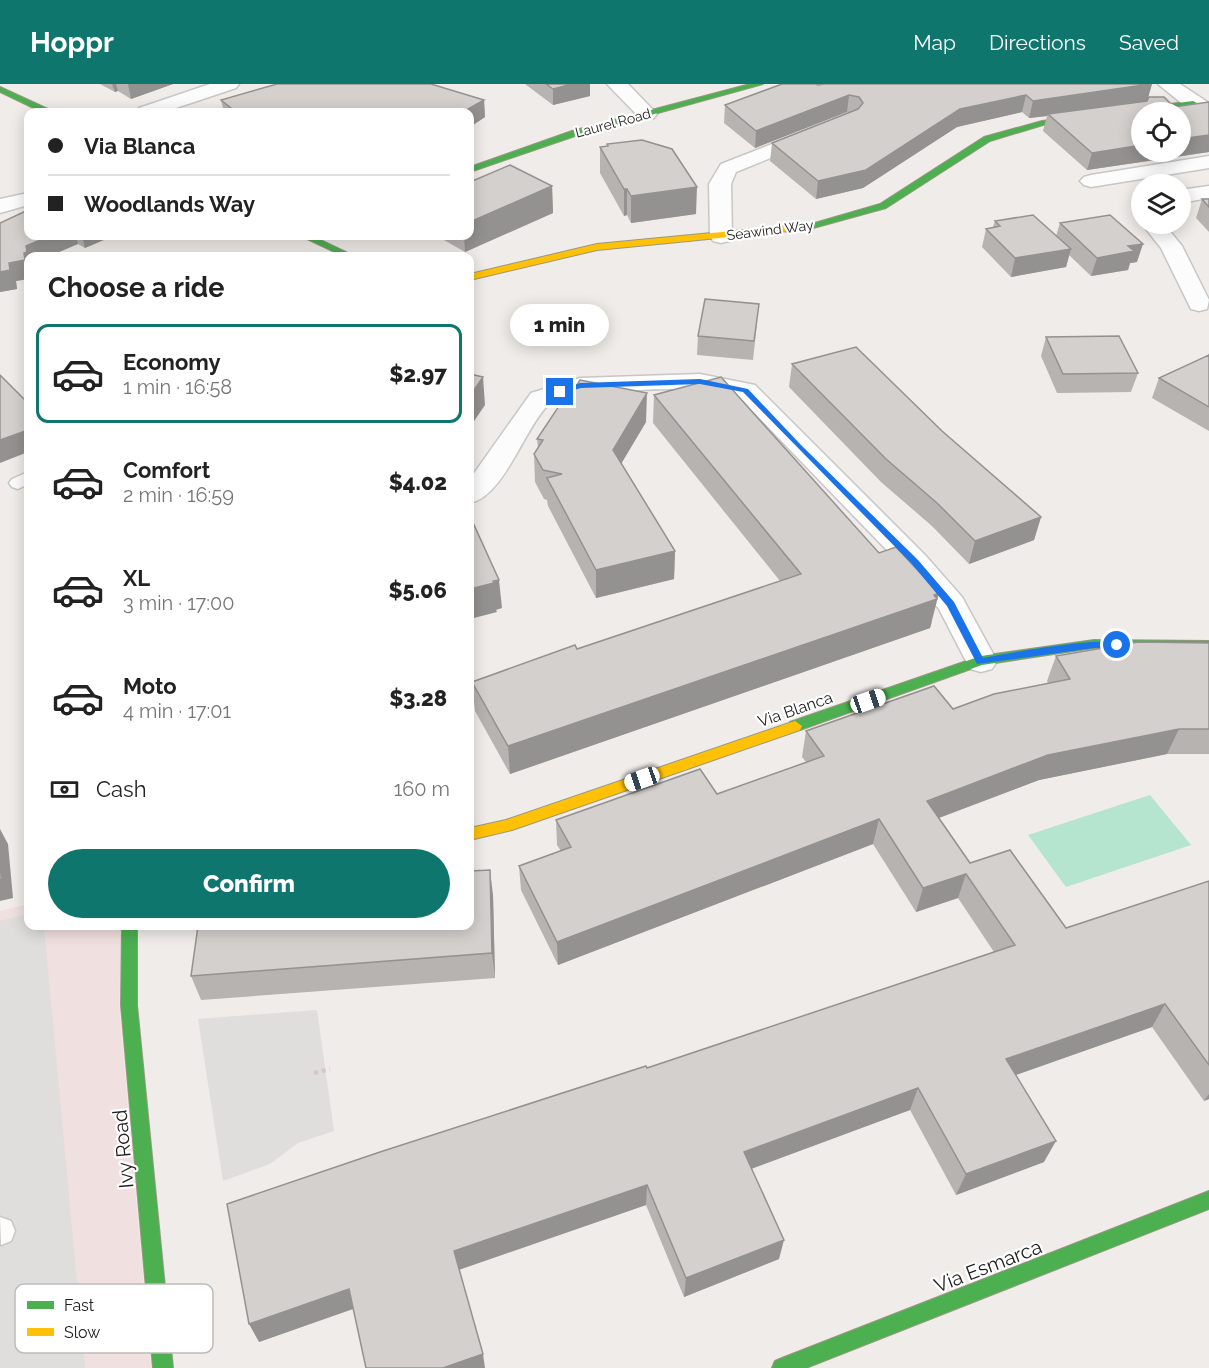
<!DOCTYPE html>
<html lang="en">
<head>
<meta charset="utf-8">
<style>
	body { margin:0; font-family:Raleway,sans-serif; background:#f6f6f6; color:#222; height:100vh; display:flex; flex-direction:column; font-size:22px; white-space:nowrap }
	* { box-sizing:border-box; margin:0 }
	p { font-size:20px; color:#767676 }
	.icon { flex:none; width:33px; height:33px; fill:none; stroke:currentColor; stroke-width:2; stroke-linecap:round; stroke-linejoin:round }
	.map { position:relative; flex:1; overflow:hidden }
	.side { position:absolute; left:24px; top:168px; width:450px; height:678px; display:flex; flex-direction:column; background:#fff; border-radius:12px; box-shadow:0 3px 15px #0003 }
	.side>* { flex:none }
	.banner { position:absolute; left:24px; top:24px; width:450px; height:132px; border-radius:12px; box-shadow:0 3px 15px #0003; display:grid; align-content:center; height:132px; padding:0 24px; background:#fff }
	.fabs { position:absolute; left:1131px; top:18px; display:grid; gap:12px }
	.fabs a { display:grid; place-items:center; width:60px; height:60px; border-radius:50%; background:#fff; box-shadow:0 3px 15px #0003; font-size:30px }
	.end { position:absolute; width:27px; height:27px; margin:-14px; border:8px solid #1a73e8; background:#fff; box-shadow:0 0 0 3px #fff }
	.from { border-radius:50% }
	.bubble { position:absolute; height:42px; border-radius:21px; background:#fff; box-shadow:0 3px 15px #0003; font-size:20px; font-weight:800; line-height:42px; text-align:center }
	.car { position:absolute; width:18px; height:36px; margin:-18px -9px; border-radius:8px; box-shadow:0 0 4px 2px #0007; background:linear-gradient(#fff 24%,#345 0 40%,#fff 0 76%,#345 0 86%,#fff 0) }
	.banner b { display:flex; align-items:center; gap:21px; height:57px; font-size:22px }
	.banner b+b { border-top:2px solid #e0e0e0 }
	.banner i { width:15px; height:15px; background:#222 }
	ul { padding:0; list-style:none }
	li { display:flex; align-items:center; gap:18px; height:99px; margin:0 12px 9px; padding:0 12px; border:3px solid transparent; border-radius:12px }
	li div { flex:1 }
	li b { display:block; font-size:22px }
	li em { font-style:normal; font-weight:800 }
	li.selected { border-color:#0f766e }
	li>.icon { width:54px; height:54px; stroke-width:1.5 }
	h2 { padding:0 24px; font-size:27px; line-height:72px }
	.pay { display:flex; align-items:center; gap:15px; height:66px; padding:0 24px; font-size:22px }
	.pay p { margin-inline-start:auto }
	.primary-button { display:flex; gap:12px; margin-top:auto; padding:12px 24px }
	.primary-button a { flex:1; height:69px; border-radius:36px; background:#0f766e; color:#fff; font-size:24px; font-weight:800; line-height:69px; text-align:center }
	header { display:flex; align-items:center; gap:36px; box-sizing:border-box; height:84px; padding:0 30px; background:#0f766e; color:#fff }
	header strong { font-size:28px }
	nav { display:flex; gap:33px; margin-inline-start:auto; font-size:21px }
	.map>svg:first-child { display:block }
</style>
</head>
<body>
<header>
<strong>Hoppr</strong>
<nav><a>Map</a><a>Directions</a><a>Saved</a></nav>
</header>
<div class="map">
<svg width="1209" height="1284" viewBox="0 0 1209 1284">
	<rect width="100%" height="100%" fill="#efece9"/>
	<path fill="#f0e0e0" d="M28,820V842H121L119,923L151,1284H0V827Z"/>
	<path fill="#b5e5ce" d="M1150,711L1191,761L1066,803L1028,751Z"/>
	<path fill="#dfdedd" d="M28,830V842H44L85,1284H0V837Z
		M317,926L334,1047L298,1059L270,1080L223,1097L198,935Z"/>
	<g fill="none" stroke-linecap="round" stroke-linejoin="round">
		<defs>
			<path id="lane" d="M28,388V400L18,405L12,403L9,399L12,395Z
				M0,1133L11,1137L15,1147L11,1157L1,1161Z"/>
			<path id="street" d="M210,0H239L236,4L164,28H136L139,24Z
				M607,0H628L657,30L654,34H640Z
				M1158,0H1180L1209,19V32L1186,23Z
				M813,44L820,46L823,50L820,54L736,88L731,100L732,152L729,157L721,159L713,157L710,152L709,100L721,80Z
				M1209,72V84L1091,103L1084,101L1080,97L1084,93L1091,91Z
				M1209,102V114L1180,119V106Z
				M28,109V121L0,129V115Z
				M1142,140H1164L1182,162L1209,216L1207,225L1199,227L1191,225L1161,164Z
				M700,290L755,301L925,471L962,513L997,577L992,585L981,588L970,585L939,525L905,485L738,312C726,310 714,307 702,306C678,303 563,307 548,321C524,345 504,412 470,419V395L531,309L580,294Z"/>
			<path id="fast" d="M750,0H763L578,51L470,88V83L572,47Z
				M0,3L50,26L51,28H42L0,8Z
				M1193,17L1197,19L1196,21L1043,41L990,57L886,124L806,146L801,143L880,120L984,53L1042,37Z
				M301,152H312L354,172H343Z
				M1094,556L1209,557V565L1094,564L982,581L800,646H790L788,642L790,638L981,572Z
				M122,842H137V921L173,1284H153L121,921Z
				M1209,1107V1125L806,1284H772L775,1277L782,1274Z"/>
			<path id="slow" d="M806,140L811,143L809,145L597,166L470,196V190L597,160Z
				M795,637L802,642L800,646L512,746L470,756V744L506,736Z"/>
		</defs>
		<use href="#lane" stroke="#c8c7c5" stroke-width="3"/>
		<use href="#street" stroke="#c8c7c5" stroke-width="3"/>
		<use href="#fast" stroke="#999880" stroke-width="2"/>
		<use href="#slow" stroke="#999880" stroke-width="2"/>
		<path stroke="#d8c9c8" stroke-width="4.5" stroke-dasharray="4 4" stroke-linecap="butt" d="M314,989L330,985"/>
		<use href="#lane" fill="#fdfcfc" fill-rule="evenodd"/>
		<use href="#street" fill="#fdfcfc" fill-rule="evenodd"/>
		<use href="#fast" fill="#4caf50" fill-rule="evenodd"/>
		<use href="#slow" fill="#ffc107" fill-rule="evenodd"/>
	</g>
	<path fill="#b6b3b1" d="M100,0H173L131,15L118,7L115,8Z
		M525,0H590V12L553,21Z
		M1152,0L1147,17L1174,23L1209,18V68L1087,86L1043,47L1047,32L1029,34L1022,28L957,43L863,104L816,115L770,77L772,59L849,28H847L755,64L724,39L725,21L818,1Z
		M276,1L484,16L485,33L470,43V28H224L221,16Z
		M607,60L696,130L631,139L627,131L624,132L600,89V63L607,62Z
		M552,102L553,129L465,168L437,152H470Z
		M1202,115H1209V148L1196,134Z
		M995,137L1056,152L1060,139L1137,178L1130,179L1128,186L1091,192L1069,171L1066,183L1011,193L982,163L986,145L993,143Z
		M0,139L28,152H113L85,164L78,160L28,172V195L16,197L17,205L0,208Z
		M757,239L753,276L697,271L698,252Z
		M1046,253L1138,289L1131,308L1057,309L1041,272Z
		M1209,269V347L1152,314L1159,294L1208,271Z
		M792,280L942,347L1041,433L1034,456L969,480L932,442L881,398L789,303Z
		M654,311L932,538L930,544L510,690L475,627L472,598L577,565L780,497L653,339Z
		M646,338L621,380L675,467L674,495L596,514L548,422L547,416L544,415L535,398L534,370L538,364L537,355Z
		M1209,559V670H1167L1039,696L939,734L970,779L1066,844L1209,797V1015L1204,1017L1152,943L1015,991L1044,1078L956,1111L910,1026L751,1085L779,1175L684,1213L646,1121L459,1186L259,1258L647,984L994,868L958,814L916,828L873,760L558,881L521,806L519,782L561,767L557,761L556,736L717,710L806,678L802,673L806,647L953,625L1048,599L1047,597L1056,572Z
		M493,811L495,894L201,916L191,892Z"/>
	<path fill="#949290" d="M112,0H116L118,7L115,8Z
		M128,0H173L131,15Z
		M572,0H590V12L553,21V5Z
		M1152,0L1147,17L1048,30L1047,32L1029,34L1033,17Z
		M849,11L847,28L755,64L756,47Z
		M1026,11L1022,28L957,43L863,104L816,115L818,97L960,25Z
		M484,16L485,33L470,43V28H463Z
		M1209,51V68L1087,86L1092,69L1142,61V68H1180V55Z
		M552,102L553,129L465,168L464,152H470V138Z
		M697,103L696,130L631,139V112Z
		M624,105H627V131L624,132Z
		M50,152H76L78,160L50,172H28V195L16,197L17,205L0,208V188L9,179L24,169L26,162Z
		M82,152H113L85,164Z
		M1143,160L1137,178L1130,179L1128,186L1091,192L1097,174L1128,162Z
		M1071,165L1066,183L1011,193L1015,174Z
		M483,293L485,321L470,343V312Z
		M647,309L646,338L612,395L613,366Z
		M28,346V368L0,379V356Z
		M1041,433L1034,456L969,480L975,457Z
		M675,467L674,495L596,514V486Z
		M499,496L502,524L496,526L497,528L470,535V505Z
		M939,509L930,544L510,690L508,662Z
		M1179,645L1167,670L1039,696L920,741L927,717L1048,671Z
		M879,735L873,760L558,881L557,858Z
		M0,745L8,760L13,814L0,817Z
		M490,786L493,811L495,894L492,869Z
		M966,790L958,814L916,828L923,804Z
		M1165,920L1152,943L996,998L1006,975Z
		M918,1004L910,1026L740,1089L744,1068Z
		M1209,1010V1015L1204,1017Z
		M1056,1057L1044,1078L956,1111L966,1090Z
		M647,1101L646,1121L458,1186L454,1167Z
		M784,1156L779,1175L684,1213L686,1194Z
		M349,1205L356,1224L259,1258L249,1240Z
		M483,1270L485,1284H443Z"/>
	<path fill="#d4d0ce" stroke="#949290" stroke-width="1.5" d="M277,0H431L484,16L463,28H236L221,16Z
		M546,0H572L553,5Z
		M782,0H816L818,1L824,0H1150L1033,17L1026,11L960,25L866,86L818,97L772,59L858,25L863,19L859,13L849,11L756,47L725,21Z
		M1149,13H1164L1174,23L1209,18V51L1180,55V28H1142V61L1092,69L1048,30L1147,17Z
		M642,56L672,65L697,103L631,112L627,105H624L600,63L608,62L607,60Z
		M510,81L552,102L470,138V98Z
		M1202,115H1209V123Z
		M28,126V152H50L26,162L27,168L24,169L25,176L9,179L10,186L0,188V139Z
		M1033,131L1071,165L1015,174L986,145L1000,142L995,137Z
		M1110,131L1143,160L1128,162L1134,167L1097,174L1060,139Z
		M705,215L759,220L754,257L698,252Z
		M1119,252L1138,289L1063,290L1046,253Z
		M856,263L942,347L1041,433L975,457L937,419L886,375L792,280Z
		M1209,271V323L1159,294Z
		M470,290L483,293L470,312Z
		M0,291L28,319V346L0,356Z
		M721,293L879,469L896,463L939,509L934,511L937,515L508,662L472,598L575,561L577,565L801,490L654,311Z
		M580,296L647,309L613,366L675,467L596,486L547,394L562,390L543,386L534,370L543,356L537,355L559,322L563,323Z
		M470,432L499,496L493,497L494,499L470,505Z
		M1138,558L1209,559V645H1179L1048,671L927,717L970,779L1010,766L1066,844L1209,797V981L1165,920L1006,975L1056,1057L966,1090L918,1004L744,1068L784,1156L686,1194L647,1101L454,1167L483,1270L443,1284H366L349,1205L249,1240L227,1120L380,1068L646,982L647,984L1015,861L966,790L923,804L879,735L557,858L519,782L571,763L556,736L700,685L717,710L824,672L806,647L934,602L953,625L994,610L1070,595L1056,572Z
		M0,768L2,795L0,796Z
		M490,786L492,869L191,892L198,842H470V787Z"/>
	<path fill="#1a73e8" d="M700,295L748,305L801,361L918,476L954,518L983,574C1005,570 1109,550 1121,561L1120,563L1094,564L977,580L947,522L912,480L743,308L700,300L581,304L560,310L556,308L580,299Z"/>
	<g text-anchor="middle" stroke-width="4.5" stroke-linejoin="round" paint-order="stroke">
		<g font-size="14" fill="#212121" stroke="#fff">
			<text transform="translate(613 39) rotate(-15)" y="5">Laurel Road</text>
			<text transform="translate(770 146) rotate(-7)" y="5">Seawind Way</text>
		</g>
		<g font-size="16" fill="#212121" stroke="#fff">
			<text transform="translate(795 625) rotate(-19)" y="6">Via Blanca</text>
		</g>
		<g font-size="20" fill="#212121" stroke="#fff">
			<text transform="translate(123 1065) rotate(-95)" y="7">Ivy Road</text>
			<text transform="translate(988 1182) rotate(-21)" y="7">Via Esmarca</text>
		</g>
	</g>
	<rect x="15" y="1200" width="198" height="69" rx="9" fill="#fff" stroke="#bcbcbc" stroke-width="1.5"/>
	<rect x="27" y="1217" width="27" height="8" fill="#4caf50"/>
	<rect x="27" y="1244" width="27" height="8" fill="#ffc107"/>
	<g font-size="16" fill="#212121">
		<text x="64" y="1227">Fast</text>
		<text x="64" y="1254">Slow</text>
	</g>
</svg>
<div class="fabs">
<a><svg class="icon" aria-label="locate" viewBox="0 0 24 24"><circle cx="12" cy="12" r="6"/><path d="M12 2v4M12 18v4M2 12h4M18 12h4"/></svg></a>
<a><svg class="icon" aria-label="layers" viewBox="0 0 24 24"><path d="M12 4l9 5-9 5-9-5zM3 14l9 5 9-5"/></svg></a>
</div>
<i class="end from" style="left:1117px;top:561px"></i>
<i class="end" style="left:560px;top:308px"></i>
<div class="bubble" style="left:510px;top:220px;width:99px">1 min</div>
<i class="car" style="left:868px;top:617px;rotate:71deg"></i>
<i class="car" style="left:642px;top:695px;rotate:251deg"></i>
<div class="banner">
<b><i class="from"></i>Via Blanca</b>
<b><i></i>Woodlands Way</b>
</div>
<section class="side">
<h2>Choose a ride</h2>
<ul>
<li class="selected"><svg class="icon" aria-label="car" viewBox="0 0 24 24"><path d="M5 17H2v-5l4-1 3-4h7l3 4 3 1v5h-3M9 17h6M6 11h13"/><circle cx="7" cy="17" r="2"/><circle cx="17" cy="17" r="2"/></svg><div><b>Economy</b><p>1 min · 16:58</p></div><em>$2.97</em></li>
<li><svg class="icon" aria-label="car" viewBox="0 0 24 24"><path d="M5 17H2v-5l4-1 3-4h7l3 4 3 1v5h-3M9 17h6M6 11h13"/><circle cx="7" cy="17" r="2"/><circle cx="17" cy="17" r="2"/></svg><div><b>Comfort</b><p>2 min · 16:59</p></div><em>$4.02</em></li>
<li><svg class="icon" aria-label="car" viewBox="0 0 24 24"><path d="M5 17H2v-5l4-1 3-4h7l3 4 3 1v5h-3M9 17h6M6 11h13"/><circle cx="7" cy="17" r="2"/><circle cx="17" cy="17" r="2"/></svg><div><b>XL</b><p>3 min · 17:00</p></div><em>$5.06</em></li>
<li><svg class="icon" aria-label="car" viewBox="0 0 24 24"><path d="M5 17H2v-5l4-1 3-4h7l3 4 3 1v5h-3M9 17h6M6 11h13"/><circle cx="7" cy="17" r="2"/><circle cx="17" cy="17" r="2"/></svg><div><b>Moto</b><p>4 min · 17:01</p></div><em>$3.28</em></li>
</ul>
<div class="pay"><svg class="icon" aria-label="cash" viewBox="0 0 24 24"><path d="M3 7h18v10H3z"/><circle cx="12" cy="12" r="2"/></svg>Cash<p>160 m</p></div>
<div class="primary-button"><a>Confirm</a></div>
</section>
</div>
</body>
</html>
